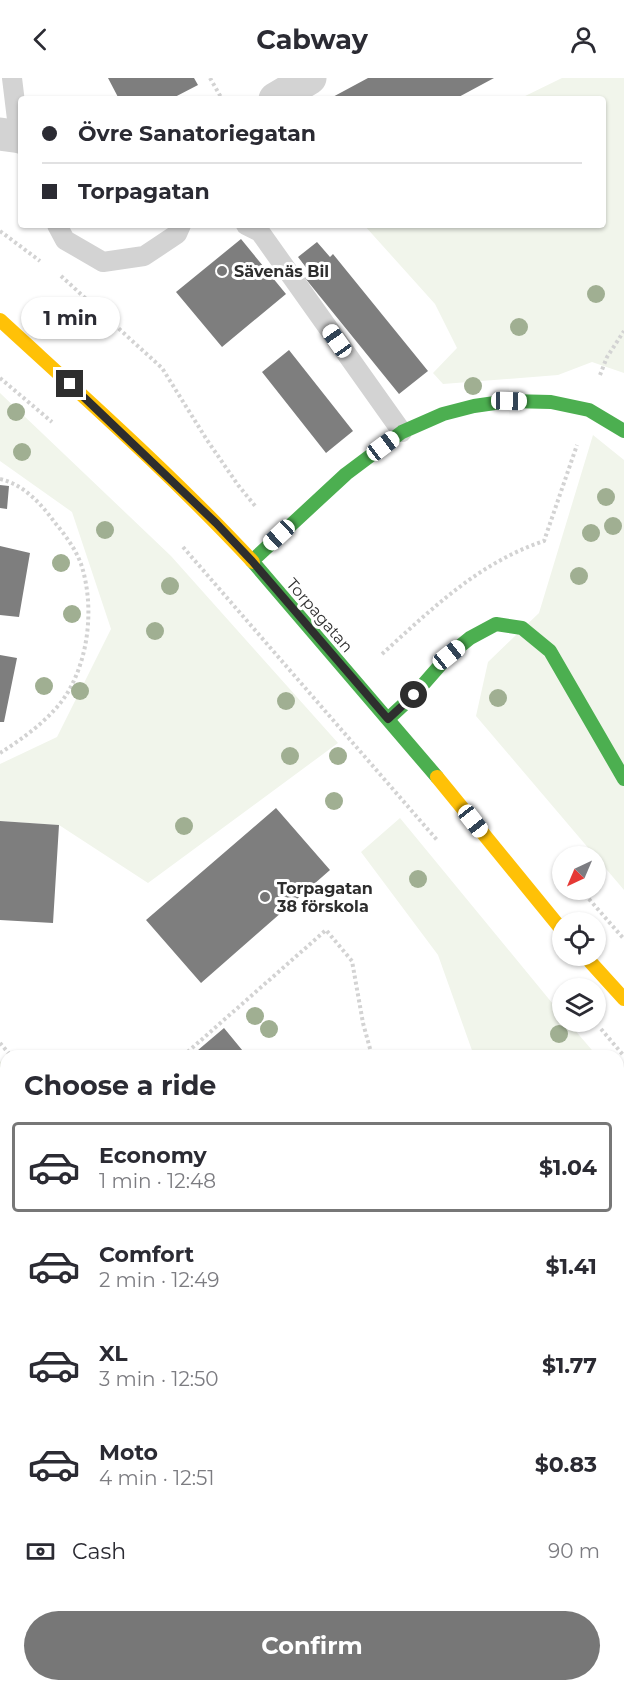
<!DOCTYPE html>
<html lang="en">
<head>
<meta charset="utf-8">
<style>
	body { margin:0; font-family:Montserrat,sans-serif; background:#f2f2f3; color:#2b2b33; height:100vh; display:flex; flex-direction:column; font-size:22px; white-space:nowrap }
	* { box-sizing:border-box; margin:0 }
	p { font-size:20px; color:#7c7c81 }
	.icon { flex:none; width:33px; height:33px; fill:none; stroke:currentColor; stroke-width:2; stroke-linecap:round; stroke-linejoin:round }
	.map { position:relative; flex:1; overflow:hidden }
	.side { position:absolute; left:0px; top:972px; width:624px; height:642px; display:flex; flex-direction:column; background:#fff; border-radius:18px 18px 0 0; box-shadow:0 2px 4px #0004 }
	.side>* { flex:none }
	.banner { position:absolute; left:18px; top:18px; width:588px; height:132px; border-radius:6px; box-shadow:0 2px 4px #0004; display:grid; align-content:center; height:132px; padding:0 24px; background:#fff }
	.needle { width:39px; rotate:224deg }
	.controls { position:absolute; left:552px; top:768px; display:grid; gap:12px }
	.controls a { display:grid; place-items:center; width:54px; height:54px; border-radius:50%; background:#fff; box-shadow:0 2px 4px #0004; font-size:30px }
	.end { position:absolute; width:27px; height:27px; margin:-14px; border:8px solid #2e2e2e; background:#fff; box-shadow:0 0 0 3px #fff }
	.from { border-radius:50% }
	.bubble { position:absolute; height:42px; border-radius:21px; background:#fff; box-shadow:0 2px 4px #0004; font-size:20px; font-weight:700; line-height:42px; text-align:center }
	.car { position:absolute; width:18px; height:36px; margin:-18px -9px; border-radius:8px; box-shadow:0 0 4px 2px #0007; background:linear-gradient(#fff 24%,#345 0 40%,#fff 0 76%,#345 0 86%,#fff 0) }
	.banner b { display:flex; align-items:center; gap:21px; height:57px; font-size:22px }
	.banner b+b { border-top:2px solid #e1e1e2 }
	.banner i { width:15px; height:15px; background:#2b2b33 }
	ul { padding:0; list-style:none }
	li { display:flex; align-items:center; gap:18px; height:90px; margin:0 12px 9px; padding:0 12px; border:3px solid transparent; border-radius:6px }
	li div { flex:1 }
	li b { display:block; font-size:22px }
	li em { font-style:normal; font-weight:700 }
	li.selected { border-color:#777 }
	li>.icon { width:54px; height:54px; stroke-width:1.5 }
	h2 { padding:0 24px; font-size:27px; line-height:72px }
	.pay { display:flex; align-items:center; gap:15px; height:66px; padding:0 24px; font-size:22px }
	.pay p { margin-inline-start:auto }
	.primary-button { display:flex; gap:12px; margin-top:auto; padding:12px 24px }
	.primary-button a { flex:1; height:69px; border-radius:36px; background:#777; color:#fff; font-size:24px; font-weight:700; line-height:69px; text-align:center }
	header { display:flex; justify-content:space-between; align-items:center; height:78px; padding:0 24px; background:#fff; font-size:27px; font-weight:700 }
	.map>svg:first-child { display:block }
</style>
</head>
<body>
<header><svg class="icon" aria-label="back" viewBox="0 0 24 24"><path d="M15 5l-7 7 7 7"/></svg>Cabway<svg class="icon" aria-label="person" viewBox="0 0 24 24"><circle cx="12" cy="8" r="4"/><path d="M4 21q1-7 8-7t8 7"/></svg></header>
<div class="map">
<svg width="624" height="1614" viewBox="0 0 624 1614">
	<rect width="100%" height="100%" fill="#fff"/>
	<path fill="#f1f5eb" d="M562,0H624V295L592,284L558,297L443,306L433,295L457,270L435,226L364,147H603V21H519Z
		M0,315L171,478L338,665L148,805L59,747L0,743V686L57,659L111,551L72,434L0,383Z
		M593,357L624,382V812L476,638L488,584L539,535Z
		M400,740L562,937V944H568L597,978H474L438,877L361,774Z
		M0,983L6,990V1121H0Z
		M618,1004L624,1011V1319L618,1313Z
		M0,1312L6,1319V1608H273L276,1614H0Z
		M458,1608H530L535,1614H451Z"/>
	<path fill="#7e7e7e" d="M108,0H194L198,7L171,21H119Z
		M494,0L455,21H329L368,0Z
		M241,161L286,216L222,269L176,214Z
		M317,164L330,179L333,176L428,293L399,316L305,200L311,196L298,179Z
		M289,272L353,353L326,375L262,294Z
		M0,407L9,408L7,431L0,430Z
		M0,468L30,475L19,539L0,537Z
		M0,577L17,580L4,644H0Z
		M276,730L330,792L201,905L146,842Z
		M0,743L59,747L53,845L0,842Z
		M224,950L247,978H191Z
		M0,1175L6,1182V1293L0,1286Z
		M618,1357L624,1364V1409L618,1414Z
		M624,1414V1455L618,1460V1420Z
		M618,1578L624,1585V1614H582L580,1612L585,1608H618Z
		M349,1608H432L425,1614H354Z"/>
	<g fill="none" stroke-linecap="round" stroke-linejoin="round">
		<path stroke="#d3d3d3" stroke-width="4" stroke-dasharray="3 3" stroke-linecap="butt" d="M210,0L222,21
			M0,153L40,183
			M61,198L162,290L207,362L238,407L256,429
			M600,297L607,279L624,253
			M0,300L52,344
			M0,401C25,407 41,426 56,446C66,458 77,473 82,489C94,529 89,578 68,614C53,639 24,660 0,675
			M183,469L437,762
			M382,576C432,531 478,485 544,463L577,367
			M581,812L624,861
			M601,951L624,978
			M0,965L11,978
			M183,978L326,852L352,883L363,945L372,978
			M618,1050L624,1055
			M0,1134L6,1133
			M618,1157L624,1163
			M340,1608L345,1614
			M438,1614L445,1608
			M560,1614L562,1608"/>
		<path stroke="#d3d3d3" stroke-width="20" d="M12,0L20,66
			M57,147L65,162L103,184L144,178L177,156L181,147
			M246,147L260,154L402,354
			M618,1525L624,1530
			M618,1558L624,1553"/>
		<path stroke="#d3d3d3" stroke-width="33" d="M275,21L310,0
			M0,56L21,59"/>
		<path stroke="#4caf50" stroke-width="14" d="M252,483L346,396L402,354L443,336L474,328L509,323L551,324L589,332L624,353
			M253,484L437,699
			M388,641L414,617L449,577L470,560L496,546L522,550L550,573L624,701"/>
		<path stroke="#ffc107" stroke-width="14" d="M0,242C86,321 173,398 253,484
			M437,699L562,852
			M585,878L624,921"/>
	</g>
	<g fill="#a0af92">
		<circle cx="596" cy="216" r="9"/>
		<circle cx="519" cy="249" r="9"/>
		<circle cx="473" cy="308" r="9"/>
		<circle cx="16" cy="334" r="9"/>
		<circle cx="22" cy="374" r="9"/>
		<circle cx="606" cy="419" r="9"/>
		<circle cx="613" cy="448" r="9"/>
		<circle cx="105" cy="452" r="9"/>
		<circle cx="591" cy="455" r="9"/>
		<circle cx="61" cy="485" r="9"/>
		<circle cx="579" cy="498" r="9"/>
		<circle cx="170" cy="508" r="9"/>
		<circle cx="72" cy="536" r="9"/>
		<circle cx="155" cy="553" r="9"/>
		<circle cx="44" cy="608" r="9"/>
		<circle cx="80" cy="613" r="9"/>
		<circle cx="498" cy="620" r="9"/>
		<circle cx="286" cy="623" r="9"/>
		<circle cx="290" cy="678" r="9"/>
		<circle cx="338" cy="678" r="9"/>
		<circle cx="334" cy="723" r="9"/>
		<circle cx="184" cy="748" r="9"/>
		<circle cx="418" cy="801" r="9"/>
		<circle cx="255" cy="938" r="9"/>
		<circle cx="269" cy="951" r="9"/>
		<circle cx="559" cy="956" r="9"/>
	</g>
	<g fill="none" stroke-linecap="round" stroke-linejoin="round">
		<path stroke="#2e2e2e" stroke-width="8" d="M70,306L216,445L252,483L388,641L414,617"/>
	</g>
	<g fill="#777" stroke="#fff" stroke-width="2">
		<circle cx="222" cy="193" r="6"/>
		<circle cx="265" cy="819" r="6"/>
	</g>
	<g text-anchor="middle" stroke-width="6" stroke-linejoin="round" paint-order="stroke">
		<g font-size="16" font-weight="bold" fill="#2e2e2e" stroke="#fff" text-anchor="start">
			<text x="234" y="199">Sävenäs Bil</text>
			<text x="277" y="816">Torpagatan<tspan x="277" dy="18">38 förskola</tspan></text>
		</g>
		<g font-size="16" fill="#2e2e2e" stroke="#fff">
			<text transform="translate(320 537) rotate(49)" y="6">Torpagatan</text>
		</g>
	</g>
</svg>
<div class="controls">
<a><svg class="needle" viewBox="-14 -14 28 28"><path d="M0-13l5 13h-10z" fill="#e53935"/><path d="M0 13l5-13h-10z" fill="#7c7c81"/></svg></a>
<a><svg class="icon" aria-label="locate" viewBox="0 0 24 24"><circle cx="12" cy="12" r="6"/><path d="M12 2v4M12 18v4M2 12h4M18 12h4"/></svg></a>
<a><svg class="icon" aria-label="layers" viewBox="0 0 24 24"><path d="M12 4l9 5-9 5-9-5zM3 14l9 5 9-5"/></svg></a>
</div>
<i class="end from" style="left:414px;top:617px"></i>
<i class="end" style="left:70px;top:306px"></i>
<div class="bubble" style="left:21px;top:219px;width:99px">1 min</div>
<i class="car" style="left:337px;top:263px;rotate:325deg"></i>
<i class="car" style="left:509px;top:323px;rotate:91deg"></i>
<i class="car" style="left:383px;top:368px;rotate:53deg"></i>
<i class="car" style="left:279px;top:457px;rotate:227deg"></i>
<i class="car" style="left:449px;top:577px;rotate:51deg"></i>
<i class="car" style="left:473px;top:743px;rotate:142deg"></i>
<div class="banner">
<b><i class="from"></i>Övre Sanatoriegatan</b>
<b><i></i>Torpagatan</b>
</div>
<section class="side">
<h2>Choose a ride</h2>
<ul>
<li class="selected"><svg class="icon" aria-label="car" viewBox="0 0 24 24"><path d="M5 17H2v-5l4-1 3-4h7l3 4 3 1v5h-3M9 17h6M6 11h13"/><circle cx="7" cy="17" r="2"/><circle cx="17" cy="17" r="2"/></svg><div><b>Economy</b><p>1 min · 12:48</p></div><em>$1.04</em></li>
<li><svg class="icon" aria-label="car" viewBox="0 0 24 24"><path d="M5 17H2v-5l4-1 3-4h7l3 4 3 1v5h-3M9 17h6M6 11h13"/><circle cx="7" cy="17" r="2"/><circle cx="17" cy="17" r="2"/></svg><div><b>Comfort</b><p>2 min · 12:49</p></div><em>$1.41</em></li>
<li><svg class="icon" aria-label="car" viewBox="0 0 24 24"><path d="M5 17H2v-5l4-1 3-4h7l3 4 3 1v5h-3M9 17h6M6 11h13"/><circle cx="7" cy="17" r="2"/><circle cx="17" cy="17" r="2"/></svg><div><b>XL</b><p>3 min · 12:50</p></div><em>$1.77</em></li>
<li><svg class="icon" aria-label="car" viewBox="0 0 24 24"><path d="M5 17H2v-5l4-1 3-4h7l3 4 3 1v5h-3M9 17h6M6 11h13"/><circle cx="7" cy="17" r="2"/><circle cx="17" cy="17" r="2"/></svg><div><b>Moto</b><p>4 min · 12:51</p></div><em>$0.83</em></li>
</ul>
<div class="pay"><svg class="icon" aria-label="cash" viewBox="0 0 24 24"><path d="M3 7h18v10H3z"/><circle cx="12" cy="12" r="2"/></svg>Cash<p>90 m</p></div>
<div class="primary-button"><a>Confirm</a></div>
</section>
</div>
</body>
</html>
